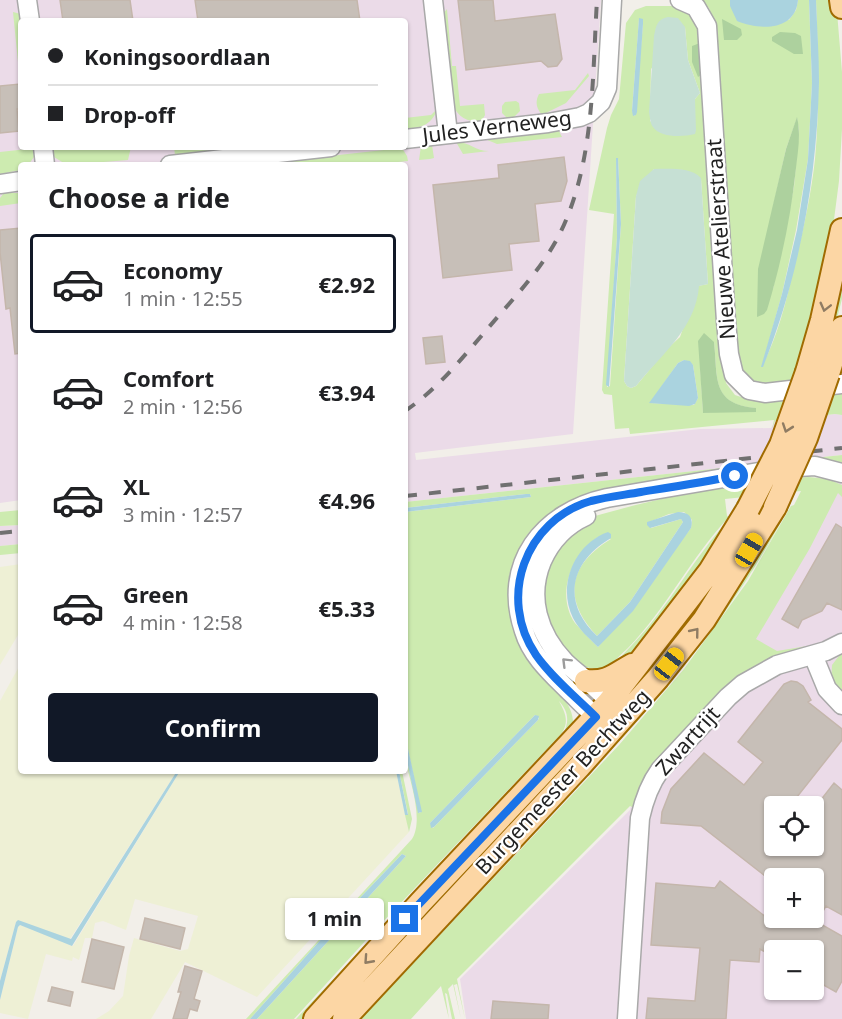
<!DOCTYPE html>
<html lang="en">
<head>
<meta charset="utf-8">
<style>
	body { margin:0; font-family:"Noto Sans",sans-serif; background:#f2f2f2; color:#202124; height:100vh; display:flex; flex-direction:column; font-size:22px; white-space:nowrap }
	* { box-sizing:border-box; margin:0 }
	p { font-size:20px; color:#757577 }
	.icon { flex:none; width:33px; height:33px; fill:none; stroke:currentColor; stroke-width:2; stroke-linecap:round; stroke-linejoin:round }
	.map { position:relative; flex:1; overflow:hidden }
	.details { position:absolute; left:18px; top:162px; width:390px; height:612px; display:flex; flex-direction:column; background:#fff; border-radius:6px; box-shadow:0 2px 4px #0004 }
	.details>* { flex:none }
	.hud { position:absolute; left:18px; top:18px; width:390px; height:132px; border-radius:6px; box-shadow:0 2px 4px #0004; display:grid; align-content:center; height:132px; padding:0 30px; background:#fff }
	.fabs { position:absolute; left:764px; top:796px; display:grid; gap:12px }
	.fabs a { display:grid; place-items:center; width:60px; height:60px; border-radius:6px; background:#fff; box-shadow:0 2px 4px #0004; font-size:30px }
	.end { position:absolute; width:27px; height:27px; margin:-14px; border:8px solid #1a73e8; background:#fff; box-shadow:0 0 0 3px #fff }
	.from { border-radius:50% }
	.bubble { position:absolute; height:42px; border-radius:6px; background:#fff; box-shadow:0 2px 4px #0004; font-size:20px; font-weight:700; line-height:42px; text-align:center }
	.car { position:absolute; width:18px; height:36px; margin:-18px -9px; border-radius:8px; box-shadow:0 0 4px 2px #0007; background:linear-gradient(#f5c518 24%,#345 0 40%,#f5c518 0 76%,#345 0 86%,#f5c518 0) }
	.hud b { display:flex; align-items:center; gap:21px; height:57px; font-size:22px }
	.hud b+b { border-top:2px solid #e0e0e0 }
	.hud i { width:15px; height:15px; background:#202124 }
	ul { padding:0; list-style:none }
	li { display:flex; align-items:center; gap:18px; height:99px; margin:0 12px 9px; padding:0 18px; border:3px solid transparent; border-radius:6px }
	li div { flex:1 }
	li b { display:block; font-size:22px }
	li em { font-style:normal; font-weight:700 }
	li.selected { border-color:#111827 }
	li>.icon { width:54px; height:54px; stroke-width:1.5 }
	h2 { padding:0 30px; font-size:27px; line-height:72px }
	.cta { display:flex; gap:12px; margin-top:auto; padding:12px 30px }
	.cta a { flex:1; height:69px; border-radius:6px; background:#111827; color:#fff; font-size:24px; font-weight:700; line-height:69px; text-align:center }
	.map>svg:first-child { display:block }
</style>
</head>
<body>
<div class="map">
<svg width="842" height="1019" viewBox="0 0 842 1019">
	<rect width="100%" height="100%" fill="#f2efe9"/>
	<path fill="#ebdbe8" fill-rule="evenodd" d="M0,0H601L573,434L415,453L416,460L700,429L771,428L775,421L835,414L842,415V455L405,502V165H21V500L0,503ZM21,21H405V147H21Z
		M842,471V1019H466L460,979L630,810L637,780L827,508ZM774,807H813V846H774ZM774,879H813V918H774ZM774,951H813V990H774Z
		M21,525V544L0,546V526Z"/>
	<path fill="#eef0d5" d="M21,564V630L0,665V567Z
		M21,663V771H177L70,939L16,922L0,981V701Z
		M180,771H396L409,832L257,997L185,962L151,1019H96L109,1011L123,996L129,956L134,938L180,951L188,949L198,916L135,899L126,930L103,921L95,923L92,938H85L79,960L73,957L72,961L46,954L28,1019L0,1013V1000L18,927L20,925L35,930L73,946Z"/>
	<path fill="#cdebb0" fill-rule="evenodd" d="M424,0H427L438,107C433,124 422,128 405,130V118L431,115L436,110Z
		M700,0H730V6L789,20L796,10L798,0H809L812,83L808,159L796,230L782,294L762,366C777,338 786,303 793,271C802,235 811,197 815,159C820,106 818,53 816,0H836L842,72V129L839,181L832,235L842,258V299L833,334L842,352V379C819,381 774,392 753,381C746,378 742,370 737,364L714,26L709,8ZM797,118L799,130L794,187L773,289V207L786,149Z
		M646,6H675L688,10L702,33L726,383L735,395L750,400L842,391V415L835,414L775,421L772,429L774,420L630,434L629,428L615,429L612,395L604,394L602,390L614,214L589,210L607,128L611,115L619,99L626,23L635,10ZM639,19L643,24L635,116L632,111ZM685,27L688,60L700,93L695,99V133L671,135L650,121L651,69ZM618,158L621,224L610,386L607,387L617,238L616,159ZM654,169L683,170L701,179L708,284L698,286L680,337L666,350L636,386L631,388L627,386L624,381L636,196ZM714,342C718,378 711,404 755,408L703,413L700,363ZM684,360L693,365L698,398L694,405L650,403L678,363Z
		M447,9L452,66H456L460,106L484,104L485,115L481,122C467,122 458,117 452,104L441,16Z
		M13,12L21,14V72H19Z
		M588,73L589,76L566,103L542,115C536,108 535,102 539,94L575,90Z
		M516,101L519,103L520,111L513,118L508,119L502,113V106L505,102Z
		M559,131L562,137L497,144L485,139Z
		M456,142C468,141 475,151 489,151L463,154Z
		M432,145L434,158L430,159L434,185L430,159L419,160L421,146Z
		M27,147H36L34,157L29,164L21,165V170L0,174V152L27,149Z
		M49,147H131L128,160L67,165L54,157Z
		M174,147H249L175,155Z
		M402,148L407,156L408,161L369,165H274L275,162Z
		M4,193H21V203L0,206V198Z
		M842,455V469L565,505C540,516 524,534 514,560C500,600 512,645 540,675C555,692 575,702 573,727L304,1019H296L563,734C570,721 568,711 559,701C564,711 570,720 562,733L378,927L294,1019H257L406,856L402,854L333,926L250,1019H246L412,839C424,820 410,781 405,759V751L419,813L421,812L405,735V512L531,497L530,494H526L405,508V502ZM535,715L539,718L538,720L433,828L430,823Z
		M809,477L828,479L842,485V497L838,493L810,548L756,639L777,651L807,646L805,648L771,660L636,809L630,806L457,979L465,1019L457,984L454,985L461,1019L453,984L448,989L455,1019H452L447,994L445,993L449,1019L441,986L411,1019H361L619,745L684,669L748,581L791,506L794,505L801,491L725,499L727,516L729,517C691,557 667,608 628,648C620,655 613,664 603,668C593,671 585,667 577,662C587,669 595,672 607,667C616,663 624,653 631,646C669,607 693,558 730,518L733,511L739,510L646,640L621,665L592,675L560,650L540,606L550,553L589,519L595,516C662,497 740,481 809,477ZM684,512L692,520L691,528L598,647C590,639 582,631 575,623C555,594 572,555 598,537L611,539C568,565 562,599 597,636L630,602L683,522L681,519L651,528L647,523L669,514Z
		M782,505H790C726,629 638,723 543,823C482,888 420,953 360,1019H352L613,740Z
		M21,510V525L0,526V512Z
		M21,544V553L0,555V546Z
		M842,652V694L831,682L832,665Z
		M399,771H402L412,819L409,832L405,815L408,814Z"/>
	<path fill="#add19e" d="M722,19L741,29L742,35L737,40H724Z
		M780,32L795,33L801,36L803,54H794L772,41V37Z
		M700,43L701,75L698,77L692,62V46Z
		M797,117C801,134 798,151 796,168C791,216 781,264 767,310L764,314L757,317L758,269L786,149Z
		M704,333L714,342C718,378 711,404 756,408V412L703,413L698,341Z"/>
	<path fill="#c6e0d4" d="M668,17L678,18L685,27L688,60L700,93L695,99L696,130L695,134C683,137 660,138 653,127C650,123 650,117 649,112L654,36C656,26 657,19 668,17Z
		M654,169C669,169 691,167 701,178L708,284L699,286C696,328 661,355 636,386L631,388L627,386L624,381L636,196L640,181Z"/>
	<path fill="#aad3df" d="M730,0H798C795,32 759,30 737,21L730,6Z
		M809,0H816C817,27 819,55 819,82C817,179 799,277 763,367H761L782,294L797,230L808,159L812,83Z
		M639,18L643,19V24L637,112L636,115L633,116L632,111Z
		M616,158H618L621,224L609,387L606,385L617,238Z
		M684,360L690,361L693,365L698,398L695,404L689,406L649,403L678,363Z
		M526,494H530L531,497L405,512V508Z
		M678,512C688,512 694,517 691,528L633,611L598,647C589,638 579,630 573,618C557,586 574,544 608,532L611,534V538C570,562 561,602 597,636L630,602L683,522L681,519L650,528L647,525V522Z
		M535,715L539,716L538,720L434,827L431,828L430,823Z
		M405,735L422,812L418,813L405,751Z
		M177,771H180L72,946L20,925L18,927L0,1000V981L16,922L18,920L71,939Z
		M396,771H399L408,815H405Z
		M402,854L406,856L257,1019H250L333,926Z"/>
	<path fill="#c7bfb8" stroke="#c4b6ab" stroke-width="1.5" d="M60,0H130L133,21H63Z
		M195,0H357L360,21H198Z
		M458,0H493L495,21L555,14L562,59L557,66L548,67L541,61L466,70Z
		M20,84L21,109H17L19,131L0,133V86Z
		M564,157L567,181L561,201L535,204L539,241L509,244L512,270L443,278L433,185L499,178L498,165Z
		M21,228V353L15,354L10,308L6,309L0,252V230Z
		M442,336L445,362L426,364L423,338Z
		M836,524L842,528V610L827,603L822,611L802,620L798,628L782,619Z
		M791,681L797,682L803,686L811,700L808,702L842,729V740L789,807H774V846H813V810L834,783L842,790V915L826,906L817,922L842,936V981L836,992L813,979V951H774V957L760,949L759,962L730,960L726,1019H646L648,998L695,1001L700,948L651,945L656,883L715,888L720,881L767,918L774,904V918H813V879H769L701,826L661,823L662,812L671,789L704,753L744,785L763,762L738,742L784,684Z
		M145,918L185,928L180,949L140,939Z
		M92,939L124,947L114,989L82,982Z
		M185,966L202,971L194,999L200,1001L197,1011L190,1009L187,1019H173L181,992H178Z
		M52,987L73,992L70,1006L48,1001Z
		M493,1001L549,1005L548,1019H491Z"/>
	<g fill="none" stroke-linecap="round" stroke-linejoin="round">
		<defs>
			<path id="minor" d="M27,0L30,21
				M433,0L448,134
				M680,0L696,7L707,26L726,321L729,354L734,375L749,390L765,393L842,384
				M405,139L548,123L580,117L589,113L601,102L607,88L612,0
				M43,147L45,165
				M170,165L331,147
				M0,184L21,181
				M586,516C566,525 551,541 542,561C527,597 538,634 565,662C577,674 600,689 609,702C611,706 612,712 613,715
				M813,655L827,689L842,705
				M607,722C591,715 581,702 568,690C551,673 531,655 524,631C501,564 543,512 607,498L782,468L815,466L842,473
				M627,1019L640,818C644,800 649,785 660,770L728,697L743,684L777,665L826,651L842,643"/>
			<path id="major" d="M841,0L842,7
				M807,372L822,320L842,230
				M828,374L842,328
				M586,681C608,683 614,675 632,665
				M315,1019L421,902L609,702L710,571L748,509
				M344,1019L579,767L658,678L704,620L775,507"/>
		</defs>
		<use href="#minor" stroke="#a9a9a9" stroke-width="21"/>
		<use href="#major" stroke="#a06b00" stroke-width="26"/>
		<use href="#minor" stroke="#fff" stroke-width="18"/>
		<use href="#major" stroke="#fcd6a4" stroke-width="22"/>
		<path stroke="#707070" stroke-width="4" stroke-dasharray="12 12" stroke-linecap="butt" d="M405,411C438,389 463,357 489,327C512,300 538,273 556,241C595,169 592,80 597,0
			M405,496L842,448
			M0,533L21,531"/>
		<defs>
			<path id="major-bridge" d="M775,507L806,438L828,374
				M748,509L781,445L807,372"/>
		</defs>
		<use href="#major-bridge" stroke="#a06b00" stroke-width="26" stroke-linecap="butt"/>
		<use href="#major-bridge" stroke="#fcd6a4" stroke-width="22"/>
	</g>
	<defs><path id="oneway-chevron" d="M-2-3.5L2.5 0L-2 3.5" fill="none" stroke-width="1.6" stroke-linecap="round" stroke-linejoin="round" transform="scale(1.5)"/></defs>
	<g stroke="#8f7c63">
		<use href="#oneway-chevron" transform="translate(825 307) rotate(104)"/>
		<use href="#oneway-chevron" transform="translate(787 428) rotate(109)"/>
		<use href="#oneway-chevron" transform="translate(695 632) rotate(-51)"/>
		<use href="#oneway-chevron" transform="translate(368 960) rotate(132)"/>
	</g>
	<use stroke="#9c9c9c" href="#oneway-chevron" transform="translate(566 662) rotate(-135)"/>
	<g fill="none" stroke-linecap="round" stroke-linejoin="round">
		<path stroke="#1a73e8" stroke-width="8" d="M405,919L596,717C576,697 552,678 536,655C497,598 525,520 591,501C607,497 624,495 641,492C672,487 704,482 735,476"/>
	</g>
	<g text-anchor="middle" stroke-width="4.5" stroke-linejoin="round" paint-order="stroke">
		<g font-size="21" fill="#222" stroke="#fff">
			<text transform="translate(497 127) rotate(-7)" y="7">Jules Verneweg</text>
			<text transform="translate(721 239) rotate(-94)" y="7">Nieuwe Atelierstraat</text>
			<text transform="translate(688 741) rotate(-48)" y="7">Zwartrijt</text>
			<text transform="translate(563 782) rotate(-47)" y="7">Burgemeester Bechtweg</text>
		</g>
	</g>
</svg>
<div class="fabs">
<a><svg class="icon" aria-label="locate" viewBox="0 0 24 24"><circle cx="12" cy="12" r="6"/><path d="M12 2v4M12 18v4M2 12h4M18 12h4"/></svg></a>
<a>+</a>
<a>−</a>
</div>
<i class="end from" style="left:735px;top:476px"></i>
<i class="end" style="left:405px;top:919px"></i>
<div class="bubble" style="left:285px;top:898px;width:99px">1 min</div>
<i class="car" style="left:749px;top:550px;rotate:30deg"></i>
<i class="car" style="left:669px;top:664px;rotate:38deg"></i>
<div class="hud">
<b><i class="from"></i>Koningsoordlaan</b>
<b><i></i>Drop-off</b>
</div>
<section class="details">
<h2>Choose a ride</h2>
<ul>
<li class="selected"><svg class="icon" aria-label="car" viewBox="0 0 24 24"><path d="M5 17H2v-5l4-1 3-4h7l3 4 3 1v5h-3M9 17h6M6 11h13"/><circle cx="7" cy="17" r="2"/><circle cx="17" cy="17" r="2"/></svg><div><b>Economy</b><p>1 min · 12:55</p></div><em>€2.92</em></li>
<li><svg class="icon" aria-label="car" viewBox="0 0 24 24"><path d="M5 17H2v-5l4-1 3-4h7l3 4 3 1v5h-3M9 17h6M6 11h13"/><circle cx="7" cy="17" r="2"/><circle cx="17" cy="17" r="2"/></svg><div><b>Comfort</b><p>2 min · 12:56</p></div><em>€3.94</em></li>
<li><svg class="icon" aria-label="car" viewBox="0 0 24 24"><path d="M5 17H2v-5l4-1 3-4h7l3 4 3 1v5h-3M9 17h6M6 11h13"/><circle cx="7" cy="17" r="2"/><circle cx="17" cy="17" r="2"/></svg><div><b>XL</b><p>3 min · 12:57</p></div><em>€4.96</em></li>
<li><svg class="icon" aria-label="car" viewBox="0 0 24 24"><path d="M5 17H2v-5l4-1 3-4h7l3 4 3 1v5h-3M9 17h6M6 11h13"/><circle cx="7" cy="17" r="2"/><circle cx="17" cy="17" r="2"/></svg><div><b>Green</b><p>4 min · 12:58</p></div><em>€5.33</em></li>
</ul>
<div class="cta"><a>Confirm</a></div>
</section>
</div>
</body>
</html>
